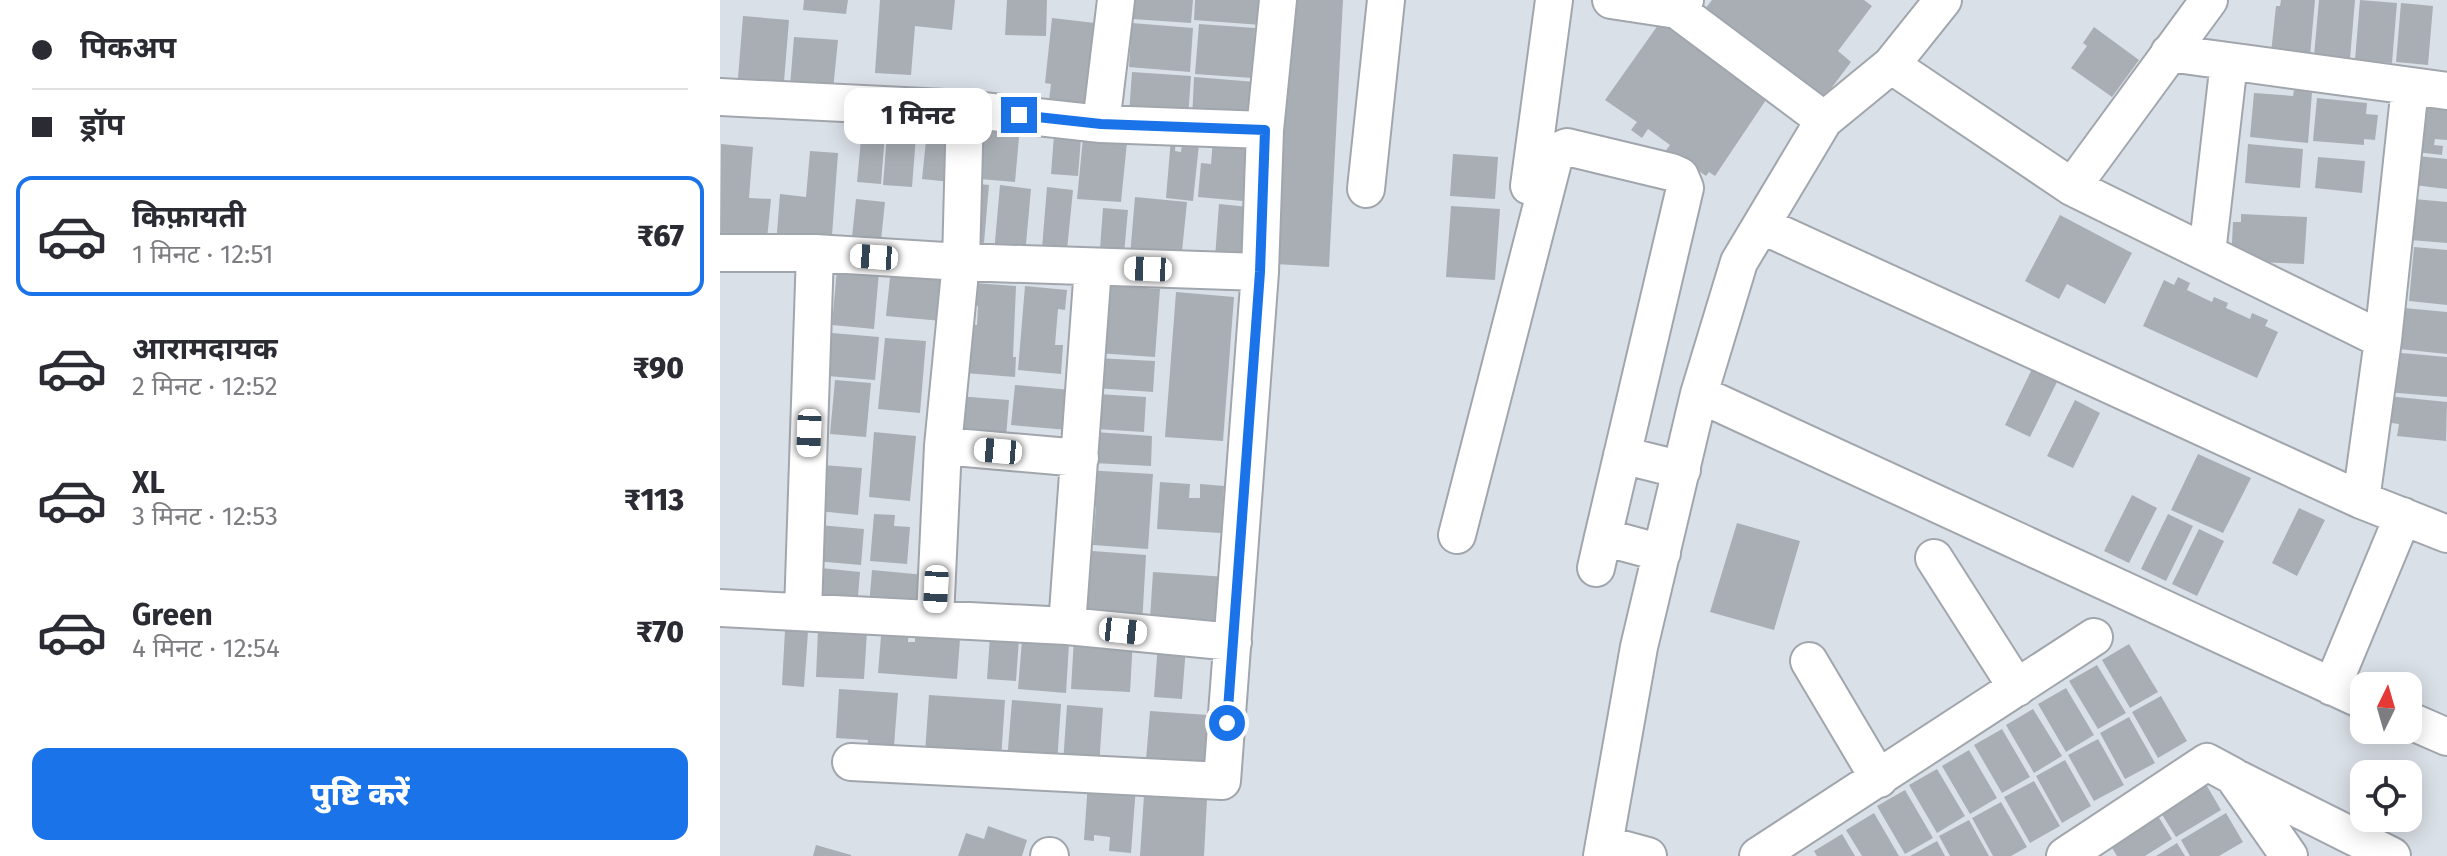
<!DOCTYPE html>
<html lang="hi">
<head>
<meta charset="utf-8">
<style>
	body { margin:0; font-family:"Fira Sans","Noto Sans Devanagari",sans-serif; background:#f7f7f7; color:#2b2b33; height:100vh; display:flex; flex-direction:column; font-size:30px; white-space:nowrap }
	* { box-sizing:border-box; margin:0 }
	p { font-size:26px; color:#7c7c81 }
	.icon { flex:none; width:44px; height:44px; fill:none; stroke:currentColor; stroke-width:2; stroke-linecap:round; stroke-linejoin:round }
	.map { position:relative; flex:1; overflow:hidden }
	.panel { display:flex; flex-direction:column; background:#fff; width:720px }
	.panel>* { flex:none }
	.hud { display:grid; align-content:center; height:176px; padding:0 32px; background:#fff }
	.needle { width:52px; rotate:5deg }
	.controls { position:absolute; left:1630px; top:672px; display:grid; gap:16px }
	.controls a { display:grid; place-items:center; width:72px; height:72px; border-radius:16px; background:#fff; box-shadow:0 4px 20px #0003; font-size:40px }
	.end { position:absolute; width:36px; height:36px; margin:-18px; border:10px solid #1a73e8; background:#fff; box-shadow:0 0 0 4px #fff }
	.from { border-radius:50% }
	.bubble { position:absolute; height:56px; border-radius:16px; background:#fff; box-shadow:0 4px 20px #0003; font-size:26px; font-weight:800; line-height:56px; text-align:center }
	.car { position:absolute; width:24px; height:48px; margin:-24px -12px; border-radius:10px; box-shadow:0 0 6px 2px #0007; background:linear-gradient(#fff 24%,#345 0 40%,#fff 0 76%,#345 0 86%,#fff 0) }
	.hud b { display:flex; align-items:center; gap:28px; height:76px; font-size:30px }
	.hud b+b { border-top:2px solid #e1e1e2 }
	.hud i { width:20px; height:20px; background:#2b2b33 }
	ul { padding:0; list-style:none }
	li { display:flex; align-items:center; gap:24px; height:120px; margin:0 16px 12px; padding:0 16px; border:4px solid transparent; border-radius:16px }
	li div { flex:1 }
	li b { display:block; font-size:30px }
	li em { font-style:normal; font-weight:800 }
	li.active { border-color:#1a73e8 }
	li>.icon { width:72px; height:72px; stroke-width:1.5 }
	.primary-button { display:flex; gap:16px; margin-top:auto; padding:16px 32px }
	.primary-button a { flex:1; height:92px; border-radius:16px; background:#1a73e8; color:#fff; font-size:32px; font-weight:800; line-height:92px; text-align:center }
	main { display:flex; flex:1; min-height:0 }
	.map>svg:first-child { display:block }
</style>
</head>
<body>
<main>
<section class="panel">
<div class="hud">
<b><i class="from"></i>पिकअप</b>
<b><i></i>ड्रॉप</b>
</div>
<ul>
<li class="active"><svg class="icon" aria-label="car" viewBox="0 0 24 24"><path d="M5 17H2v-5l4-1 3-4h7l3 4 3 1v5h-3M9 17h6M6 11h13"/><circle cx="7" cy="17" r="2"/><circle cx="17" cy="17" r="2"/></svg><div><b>किफ़ायती</b><p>1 मिनट · 12:51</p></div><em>₹67</em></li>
<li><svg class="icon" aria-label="car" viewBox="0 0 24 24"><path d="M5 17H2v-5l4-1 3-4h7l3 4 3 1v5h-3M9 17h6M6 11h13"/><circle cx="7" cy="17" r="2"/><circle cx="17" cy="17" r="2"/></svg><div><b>आरामदायक</b><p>2 मिनट · 12:52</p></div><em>₹90</em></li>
<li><svg class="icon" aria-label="car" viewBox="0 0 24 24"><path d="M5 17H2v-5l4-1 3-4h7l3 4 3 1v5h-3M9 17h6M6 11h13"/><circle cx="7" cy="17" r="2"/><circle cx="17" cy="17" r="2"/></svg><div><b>XL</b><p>3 मिनट · 12:53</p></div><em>₹113</em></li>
<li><svg class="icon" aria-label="car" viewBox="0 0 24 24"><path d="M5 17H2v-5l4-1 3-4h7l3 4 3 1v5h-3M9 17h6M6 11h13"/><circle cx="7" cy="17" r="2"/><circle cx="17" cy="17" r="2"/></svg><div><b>Green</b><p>4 मिनट · 12:54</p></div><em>₹70</em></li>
</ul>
<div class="primary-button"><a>पुष्टि करें</a></div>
</section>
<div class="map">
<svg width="1727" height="856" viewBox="0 0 1727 856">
	<rect width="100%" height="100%" fill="#dae0e7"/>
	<path fill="#a9aeb5" d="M84,0H128L126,14L83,10Z
		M160,0H235L232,30L195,26L191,75L155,73Z
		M287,0H327L326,36L285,35Z
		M413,0H473L471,23L412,19Z
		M475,0H543L541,25L474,20Z
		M570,0H623L609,267L555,264Z
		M992,0H1144L1152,6L1118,51L1131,62L1104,98L1043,70L1053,57L1020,33L1010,47L981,14Z
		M1561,0H1595L1590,56L1551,53L1556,6H1560Z
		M1599,0H1635L1630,59L1594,56Z
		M1640,0L1677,3L1672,63L1635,60Z
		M1681,3L1713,6L1708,65L1676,62Z
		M23,16L69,20L63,94L17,90Z
		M332,18L375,23L366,104L329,100L331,84L325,83Z
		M943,18L1048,97L995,176L989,172L986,176L956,155L944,153L950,145L928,129L922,138L911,130L917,122L885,100Z
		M412,23L473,28L470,72L409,67Z
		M479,24L535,28L532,78L475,74Z
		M1374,27L1419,60L1392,97L1351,68L1367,46L1363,43Z
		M74,37L118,40L113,90L70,86Z
		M412,72L471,76L468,118L409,114Z
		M474,77L536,82L533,124L472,120Z
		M1574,90L1592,92L1588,143L1530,137L1534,93L1573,96Z
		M1597,98L1647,103L1646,114L1658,115L1655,140L1644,139V145L1593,141Z
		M1703,105L1727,108V140L1715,139L1714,145L1723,146L1722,155L1696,152Z
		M143,118L166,120L161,184L137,182Z
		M168,121L197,123L192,187L163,185Z
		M254,121L300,126L295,182L248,178Z
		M207,131L235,133L231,182L202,179Z
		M463,134L480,135L473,201L446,198L451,138H456L455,151L461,152Z
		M334,135L361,138L358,176L331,174Z
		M363,138L407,142L401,202L357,199Z
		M493,139L540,143L534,202L478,197L481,163L491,164Z
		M1,144L33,147L29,198L51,199L46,249L0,245Z
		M1528,144L1583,149L1580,188L1525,183Z
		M90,151L118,153L111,249L56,245L60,194L86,197Z
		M733,154L778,157L775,199L730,196Z
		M1697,156L1727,159V189L1694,185Z
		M1598,157L1645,161L1642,193L1595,188Z
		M249,183L269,185L264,243L244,241Z
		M280,185L311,189L305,255L274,253Z
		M327,187L353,190L347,250L322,248Z
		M415,197L467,202L461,261L410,256Z
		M136,199L165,202L160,250L131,247Z
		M1694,199L1727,202V243L1690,240Z
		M499,204L529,207L524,261L495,258Z
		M731,206L780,209L775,280L726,277Z
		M383,208L408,210L403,265L379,263Z
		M1521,214L1587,217L1584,264L1511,261L1513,222H1521Z
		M1340,215L1412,253L1385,304L1347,284L1339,299L1305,281Z
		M1694,247L1727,250V305L1689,301Z
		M117,268L159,272L154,329L112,325Z
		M171,268L226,273L222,321L166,316Z
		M1458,277L1470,283L1467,290L1492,302L1494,297L1508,303L1506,308L1530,319L1532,313L1548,320L1545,326L1558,332L1537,378L1423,326L1444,280L1454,285Z
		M254,283L296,286L293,357H296L295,377L245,373L250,324L257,325L258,306L252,305Z
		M381,285L440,289L435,357L377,353Z
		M305,286L347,290L345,310L338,309L335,345H343L341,374L298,370Z
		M456,292L514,297L503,441L445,437Z
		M1684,308L1727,312V354L1679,349Z
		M100,332L159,337L155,380L96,375Z
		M165,338L206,341L200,413L158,409Z
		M1670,352L1727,357V397L1666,392Z
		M376,358L435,361L433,392L375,388Z
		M1312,369L1337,382L1310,437L1285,425Z
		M115,380L151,383L146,437L110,434Z
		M295,385L351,390L348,430L291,425Z
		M378,394L426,397L424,432L376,429Z
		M237,396L289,400L285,450L232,445Z
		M1667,396L1727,402L1726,441L1677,436L1679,424L1664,422Z
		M1355,400L1380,413L1353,468L1327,456Z
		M154,432L196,436L190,501L149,497Z
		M375,432L432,436L431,466L373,463Z
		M1478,454L1531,478L1503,533L1451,510Z
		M102,465L142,468L138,515L98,511Z
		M365,470L433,474L428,549L373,545L376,506L362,505Z
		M440,482L470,484L469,498H480V484L504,486L501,533L437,529Z
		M1412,495L1437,508L1409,563L1384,551Z
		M1579,508L1605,520L1577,576L1552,563Z
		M154,514L175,515L174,526L190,527L187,564L150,561Z
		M1448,514L1473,526L1446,581L1421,569Z
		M1017,523L1080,541L1054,630L990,612Z
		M99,525L144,529L141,565L95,561Z
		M1479,529L1504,541L1477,596L1452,584Z
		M359,550L426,555L422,625L354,620Z
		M101,568L140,572L137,608L98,604Z
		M152,570L205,575L202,610L149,606Z
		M433,572L507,577L503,623L430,619Z
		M271,622L300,624L296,681L267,679Z
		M162,624L189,626L188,642H195V635L240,639L237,679L158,673Z
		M98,629L147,632L144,679L96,677Z
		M65,630L88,632L84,687L62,685Z
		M354,638L413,639L410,692L351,689Z
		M302,640L349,644L346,693L298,689Z
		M438,643L466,646L462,699L434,697Z
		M1409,644L1438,692L1410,708L1382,660Z
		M1377,665L1406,713L1378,729L1349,681Z
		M1346,688L1374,735L1346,752L1318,704Z
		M119,689L178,693L173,760L147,758L148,740L116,738Z
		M209,695L285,700L281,759L205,753Z
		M1441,696L1467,741L1438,758L1412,712Z
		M292,700L341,704L337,764L287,761Z
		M347,705L383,708L379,766L343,764Z
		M1313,709L1342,756L1314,773L1286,725Z
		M430,711L488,715L484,776L425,772Z
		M1409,717L1435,763L1405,779L1380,733Z
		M1282,729L1310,777L1282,793L1254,745Z
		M1378,739L1404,785L1374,801L1348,755Z
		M1249,750L1277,798L1250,814L1222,766Z
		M1345,760L1371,806L1342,823L1316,776Z
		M1217,769L1245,816L1217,833L1189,785Z
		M1314,781L1340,826L1310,843L1284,797Z
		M1484,781L1501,810L1456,837L1438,808Z
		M368,782L416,786L411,853L389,851L390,837L374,835V841L364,840Z
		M1185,790L1213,838L1185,854L1157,806Z
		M443,792L462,793V798L487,799L484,856H420L424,795L442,797Z
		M1281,802L1307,847L1291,856H1273L1252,818Z
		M1435,811L1452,839L1425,856H1397L1388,841Z
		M1154,813L1179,856H1142L1126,830Z
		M1506,813L1523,842L1499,856H1470L1461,840Z
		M1249,820L1269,856H1230L1219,836Z
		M268,826L307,840L302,856H238L246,833L264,839Z
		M1122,834L1135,856H1097L1094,851Z
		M1217,841L1225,856H1190Z
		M1457,843L1465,856H1436Z
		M96,845L131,855V856H93Z"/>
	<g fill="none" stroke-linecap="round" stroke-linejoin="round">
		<defs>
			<path id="minor" d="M891,0L957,10L965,0
				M957,10L1104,120
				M1449,53L1727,91
				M1171,65L1352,187L1663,340
				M0,97L245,109L381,124L545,130
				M381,124L396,0
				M809,186L834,0
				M1352,187L1489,0
				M646,189L666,0
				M1041,225L1641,500L1727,534
				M0,253H95L241,262L540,272
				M1487,253L1509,62
				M979,394L1644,701
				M223,446L360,458
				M902,455L962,470
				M1641,500L1663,340L1690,87
				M737,535L834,158L838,151L847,147L951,172L960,176L965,188L883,537L942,553
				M1214,558L1297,688
				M876,568L883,537
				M0,608L347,626L513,642
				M83,612L95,253
				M215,618L223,446L241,262L245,109
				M347,626L373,267
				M1089,661L1159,779
				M1612,687L1683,516
				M1688,720L1727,737
				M131,762L502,781L540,272L545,130L558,0
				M1518,779L1672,856
				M884,844L928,856
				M329,856H330
				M882,856L919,647L979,394L1019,262L1104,120L1171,65L1223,0
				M1038,856L1374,637
				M1345,856L1487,762L1513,776L1569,856"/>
		</defs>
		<use href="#minor" stroke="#a1a6ad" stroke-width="40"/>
		<use href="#minor" stroke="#fff" stroke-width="36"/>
	</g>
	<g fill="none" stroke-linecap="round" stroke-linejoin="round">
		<path stroke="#1a73e8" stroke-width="10" d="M299,115L381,124L545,130L540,272L507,723"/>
	</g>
</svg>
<div class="controls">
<a><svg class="needle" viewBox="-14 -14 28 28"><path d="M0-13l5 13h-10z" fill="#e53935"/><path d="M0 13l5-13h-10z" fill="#7c7c81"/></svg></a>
<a><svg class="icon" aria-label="locate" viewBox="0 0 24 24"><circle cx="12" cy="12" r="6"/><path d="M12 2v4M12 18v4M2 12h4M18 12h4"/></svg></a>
</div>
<i class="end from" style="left:507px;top:723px"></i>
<i class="end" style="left:299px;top:115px"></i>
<div class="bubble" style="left:124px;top:88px;width:148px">1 मिनट</div>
<i class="car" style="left:154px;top:257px;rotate:274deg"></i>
<i class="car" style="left:428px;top:269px;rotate:272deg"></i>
<i class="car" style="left:89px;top:433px;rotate:182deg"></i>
<i class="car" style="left:278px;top:451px;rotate:275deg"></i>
<i class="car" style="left:216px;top:589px;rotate:183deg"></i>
<i class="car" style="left:403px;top:631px;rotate:96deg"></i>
</div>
</main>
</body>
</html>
